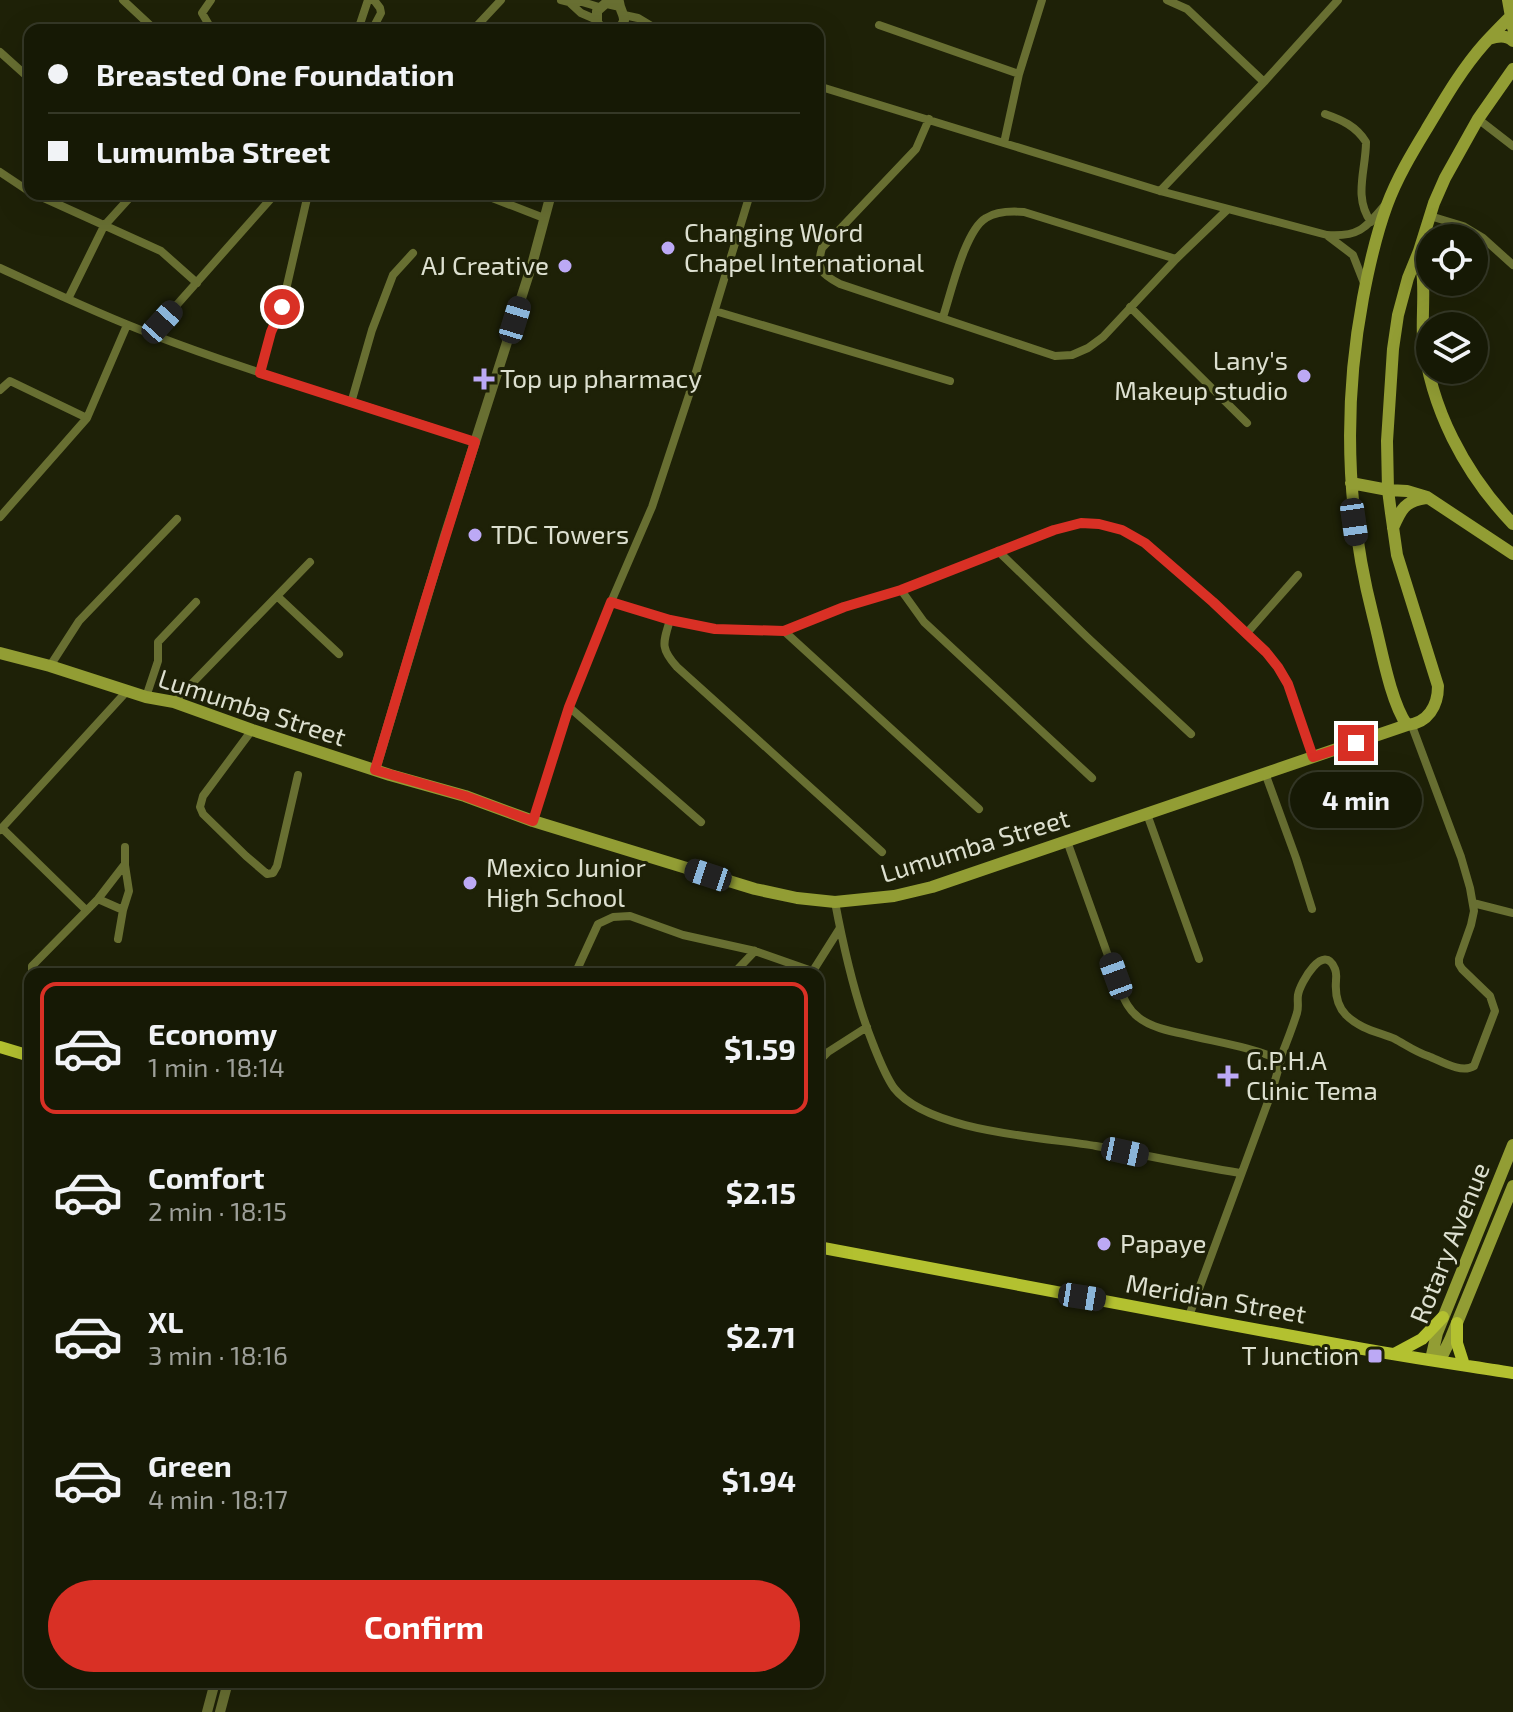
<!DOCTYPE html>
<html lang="en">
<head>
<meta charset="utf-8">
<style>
	body { margin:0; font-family:"Exo 2",sans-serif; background:#232613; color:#f1f3f6; height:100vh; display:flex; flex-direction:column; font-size:30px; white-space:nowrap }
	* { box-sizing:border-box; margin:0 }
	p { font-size:26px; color:#9ea09a }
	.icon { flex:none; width:44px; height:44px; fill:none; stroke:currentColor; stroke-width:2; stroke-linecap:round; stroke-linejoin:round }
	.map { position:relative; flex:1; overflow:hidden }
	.details { position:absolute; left:24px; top:968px; width:800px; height:720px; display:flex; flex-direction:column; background:#161905; border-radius:16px; box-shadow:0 8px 32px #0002,0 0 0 2px #353827 }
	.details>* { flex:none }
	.banner { position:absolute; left:24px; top:24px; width:800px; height:176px; border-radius:16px; box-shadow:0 8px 32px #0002,0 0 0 2px #353827; display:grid; align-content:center; height:176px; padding:0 24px; background:#161905 }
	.fabs { position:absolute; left:1416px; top:224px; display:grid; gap:16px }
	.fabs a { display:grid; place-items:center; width:72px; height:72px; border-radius:50%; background:#161905; box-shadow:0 8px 32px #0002,0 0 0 2px #353827; font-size:40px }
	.end { position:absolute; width:36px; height:36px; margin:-18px; border:10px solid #d93025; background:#fff; box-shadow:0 0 0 4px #fff }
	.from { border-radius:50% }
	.bubble { position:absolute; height:56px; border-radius:28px; background:#161905; box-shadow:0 8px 32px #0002,0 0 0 2px #353827; font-size:26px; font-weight:700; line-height:56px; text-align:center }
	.car { position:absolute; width:24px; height:48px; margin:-24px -12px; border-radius:10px; box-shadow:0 0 6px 2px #0007; background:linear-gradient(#222 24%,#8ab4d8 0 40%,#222 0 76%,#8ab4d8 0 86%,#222 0) }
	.banner b { display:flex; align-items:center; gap:28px; height:76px; font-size:30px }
	.banner b+b { border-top:2px solid #353827 }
	.banner i { width:20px; height:20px; background:#f1f3f6 }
	ul { padding:14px 0 0; list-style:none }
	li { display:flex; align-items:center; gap:24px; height:132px; margin:0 16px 12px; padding:0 8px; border:4px solid transparent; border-radius:16px }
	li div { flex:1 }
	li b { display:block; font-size:30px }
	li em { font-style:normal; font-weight:700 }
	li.on { border-color:#d93025 }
	li>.icon { width:72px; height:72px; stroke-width:1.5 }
	.primary-button { display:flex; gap:16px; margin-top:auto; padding:16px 24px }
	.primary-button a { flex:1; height:92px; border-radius:48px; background:#d93025; color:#fff; font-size:32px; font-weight:700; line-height:92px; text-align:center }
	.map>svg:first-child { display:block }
</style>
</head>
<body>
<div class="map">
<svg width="1513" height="1712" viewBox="0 0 1513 1712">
	<rect width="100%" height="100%" fill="#1e2107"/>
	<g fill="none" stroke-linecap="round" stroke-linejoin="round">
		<path stroke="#686f32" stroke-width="8" d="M123,0L153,28L157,30
			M211,0L202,13L209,25L215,30
			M561,0L569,2H582L599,7
			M1167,0L1187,9L1264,82
			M569,2L581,13L595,19
			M624,15L638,18L658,30
			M879,25L1019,74
			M621,27L635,29L651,28
			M179,30L209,25
			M358,30L368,0
			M372,30L381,13L380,8L374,0
			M473,30L501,0
			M0,52L30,79
			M818,86L1160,191L1327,235C1358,237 1365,229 1384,206
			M1325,114C1342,120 1356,126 1366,142C1366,170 1353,197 1371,222
			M929,119L916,149L822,248C816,269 821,274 840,284L1055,356L1072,355L1088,348L1103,337L1176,259L1227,210
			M1478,119L1513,146
			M1004,143L1019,74L1042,0
			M0,172L30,192
			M1160,191L1264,82L1338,0
			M35,194L161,251L197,283
			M482,194L544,218
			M1430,216L1463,226L1483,238L1513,265
			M1328,236L1353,255L1364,283
			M0,268C50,291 100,315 151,334C257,375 367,405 475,442
			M68,299L104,226L133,194
			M1130,307L1247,423
			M715,311L950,381
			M943,317C951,293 965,230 986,218C997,211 1011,211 1024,212L1176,259
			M151,334L275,194
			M260,373L271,332L282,307L308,194
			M0,390L10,381L87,418
			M351,403L372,330L393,275L413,253
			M0,517L87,418L127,325
			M998,551L1089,639L1191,734
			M901,590L924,622L1092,778
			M277,596L339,654
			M611,602L670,620L715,629L784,631L844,607L901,590L1054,530L1081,523L1099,524L1122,530L1145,543L1213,602L1266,652L1278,667L1288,684L1313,757
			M670,620C663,643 660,648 677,667L882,852
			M784,631L979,809
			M1246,634L1298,575
			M50,666L79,621L177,519
			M146,697L158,661V642L196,602
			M174,702L310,562
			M569,707L701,822
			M252,730L203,796L200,807L203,814L246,856L267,874L273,873L277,866L298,775
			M1265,773L1296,858L1312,909
			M1147,814L1199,959
			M533,821L569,707L611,602L652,507L689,395L750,194
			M2,828L86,910
			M0,830L127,691
			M1067,841L1121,992C1125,1001 1129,1010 1138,1017C1150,1027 1169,1031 1184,1034C1216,1042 1251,1047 1281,1060L1272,1091L1189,1316
			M98,899L123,910
			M835,902C844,950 855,999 873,1044C879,1059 885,1075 894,1088C928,1132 1043,1137 1096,1146C1144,1155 1192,1165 1240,1173
			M1473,903L1513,913
			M118,939L123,910L129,891L125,865
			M32,974V966L98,899L125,864V847
			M575,974L598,924L613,917L630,916L683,935L755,951L812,971
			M733,974L755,951
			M811,974L840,928
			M1280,1059C1286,1044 1292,1029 1297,1013C1299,1006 1297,1001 1298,995C1300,983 1324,941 1335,969C1337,974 1336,977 1336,981C1335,994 1337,1006 1346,1015C1360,1029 1378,1032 1395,1039C1406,1045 1416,1052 1428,1056C1441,1061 1461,1074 1474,1066L1495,1011L1490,996L1462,969L1459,964V959L1471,925L1474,911L1470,888L1461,857L1412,726
			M818,1062L828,1052L867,1027"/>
		<path stroke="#686f32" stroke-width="10" d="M604,30L597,23V11L606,3L619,6
			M617,30C631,19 620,14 619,2
			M375,770L445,536L533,261L551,194
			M207,1712L215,1682
			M220,1712L228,1682"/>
		<path stroke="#929d34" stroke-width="12" d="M1508,0L1513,28
			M1489,39C1497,36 1506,34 1513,41
			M1419,252C1420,262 1423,272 1423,282C1424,301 1422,320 1423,338C1430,408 1465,474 1513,524
			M1351,483L1388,490L1407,491L1427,497L1513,554
			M1393,528C1401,509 1405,501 1426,498
			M0,653L50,666L146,697L174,702L252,730L390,775L465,796L533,821L755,889L797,898L835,902L894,896L932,887L1407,725C1428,723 1438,706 1438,686L1397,555L1391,513L1388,490L1387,441L1393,349L1398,315L1408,278L1419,251L1434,203L1445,178L1478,119L1513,69
			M1407,725C1390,701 1381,646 1373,616C1346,511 1343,405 1363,298C1369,266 1376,235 1387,205C1397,178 1412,153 1426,130C1444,100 1461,70 1484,44C1493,34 1503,24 1513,14
			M1431,1359L1437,1333L1513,1145
			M1440,1360L1450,1340L1513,1186"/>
		<path stroke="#b3c130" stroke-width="12" d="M0,1047L30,1056
			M818,1247C999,1281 1181,1316 1363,1349C1413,1358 1463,1365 1513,1373
			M1457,1323V1343L1464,1365
			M1396,1353L1422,1339L1443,1317"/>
	</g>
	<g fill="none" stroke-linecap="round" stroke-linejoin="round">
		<path stroke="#d93025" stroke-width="10" d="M282,307L271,332L260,373L475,442L424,605L375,770L465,796L533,821L569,707L611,602L670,620L715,629L784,631L844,607L901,590L1054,530L1081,523L1099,524L1122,530L1145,543L1213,602L1266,652L1278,667L1288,684L1313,757L1356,743"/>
	</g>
	<g fill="#bca9f5" stroke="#1e2107" stroke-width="3">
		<circle cx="668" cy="248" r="8"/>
		<circle cx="565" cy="266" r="8"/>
		<circle cx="1304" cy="376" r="8"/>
		<path d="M480 367h8v8h8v8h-8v8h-8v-8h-8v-8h8z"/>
		<circle cx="475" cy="535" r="8"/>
		<circle cx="470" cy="883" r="8"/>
		<path d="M1224 1064h8v8h8v8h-8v8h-8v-8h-8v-8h8z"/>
		<circle cx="1104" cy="1244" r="8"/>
		<rect x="1367" y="1348" width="16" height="16" rx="4"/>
	</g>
	<g text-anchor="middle" stroke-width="6" stroke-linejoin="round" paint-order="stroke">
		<g font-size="26" fill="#dde0d0" stroke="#1e2107" text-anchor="start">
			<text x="684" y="242">Changing Word<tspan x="684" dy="30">Chapel International</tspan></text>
			<text x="549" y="275" text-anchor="end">AJ Creative</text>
			<text x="1288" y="370" text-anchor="end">Lany's<tspan x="1288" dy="30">Makeup studio</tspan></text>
			<text x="500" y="388">Top up pharmacy</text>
			<text x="491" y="544">TDC Towers</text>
			<text x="486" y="877">Mexico Junior<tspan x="486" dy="30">High School</tspan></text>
			<text x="1246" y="1070">G.P.H.A<tspan x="1246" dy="30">Clinic Tema</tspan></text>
			<text x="1120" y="1253">Papaye</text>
			<text x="1359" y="1365" text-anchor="end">T Junction</text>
		</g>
		<g font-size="26" fill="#dde0d0" stroke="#1e2107">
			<text transform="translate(252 708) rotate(18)" y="9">Lumumba Street</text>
			<text transform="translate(975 846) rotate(-17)" y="9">Lumumba Street</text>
			<text transform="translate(1450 1243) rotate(-68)" y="9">Rotary Avenue</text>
			<text transform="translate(1216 1299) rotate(10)" y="9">Meridian Street</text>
		</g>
	</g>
</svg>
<div class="fabs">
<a><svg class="icon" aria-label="locate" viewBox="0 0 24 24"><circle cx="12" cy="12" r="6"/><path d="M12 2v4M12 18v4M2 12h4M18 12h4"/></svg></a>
<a><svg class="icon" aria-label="layers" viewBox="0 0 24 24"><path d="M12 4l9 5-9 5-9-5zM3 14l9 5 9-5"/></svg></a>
</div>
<i class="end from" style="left:282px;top:307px"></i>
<i class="end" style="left:1356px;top:743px"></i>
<div class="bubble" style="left:1290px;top:772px;width:132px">4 min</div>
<i class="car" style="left:515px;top:320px;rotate:17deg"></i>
<i class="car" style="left:162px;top:322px;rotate:42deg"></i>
<i class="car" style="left:1354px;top:522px;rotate:172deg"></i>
<i class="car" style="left:708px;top:875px;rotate:288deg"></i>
<i class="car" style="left:1116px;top:976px;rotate:340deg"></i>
<i class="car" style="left:1125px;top:1152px;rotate:102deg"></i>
<i class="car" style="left:1082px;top:1297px;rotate:99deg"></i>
<div class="banner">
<b><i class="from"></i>Breasted One Foundation</b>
<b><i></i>Lumumba Street</b>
</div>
<section class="details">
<ul>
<li class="on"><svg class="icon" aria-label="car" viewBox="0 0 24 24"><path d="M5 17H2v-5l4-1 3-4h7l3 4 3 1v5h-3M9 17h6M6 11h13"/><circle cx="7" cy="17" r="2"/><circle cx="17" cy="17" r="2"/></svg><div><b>Economy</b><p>1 min · 18:14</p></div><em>$1.59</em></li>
<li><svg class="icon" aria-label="car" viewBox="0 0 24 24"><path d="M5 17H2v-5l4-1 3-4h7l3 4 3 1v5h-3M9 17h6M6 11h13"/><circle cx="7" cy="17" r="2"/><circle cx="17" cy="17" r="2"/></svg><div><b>Comfort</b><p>2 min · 18:15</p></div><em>$2.15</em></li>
<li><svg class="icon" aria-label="car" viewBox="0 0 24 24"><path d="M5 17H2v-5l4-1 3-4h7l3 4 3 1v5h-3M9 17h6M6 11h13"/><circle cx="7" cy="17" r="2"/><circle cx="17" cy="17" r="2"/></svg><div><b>XL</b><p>3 min · 18:16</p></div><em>$2.71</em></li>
<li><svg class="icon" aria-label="car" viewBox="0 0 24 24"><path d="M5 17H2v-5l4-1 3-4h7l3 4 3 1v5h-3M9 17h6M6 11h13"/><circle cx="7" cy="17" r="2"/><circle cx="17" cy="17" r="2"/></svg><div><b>Green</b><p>4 min · 18:17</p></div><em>$1.94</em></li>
</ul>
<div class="primary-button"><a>Confirm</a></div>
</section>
</div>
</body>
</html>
